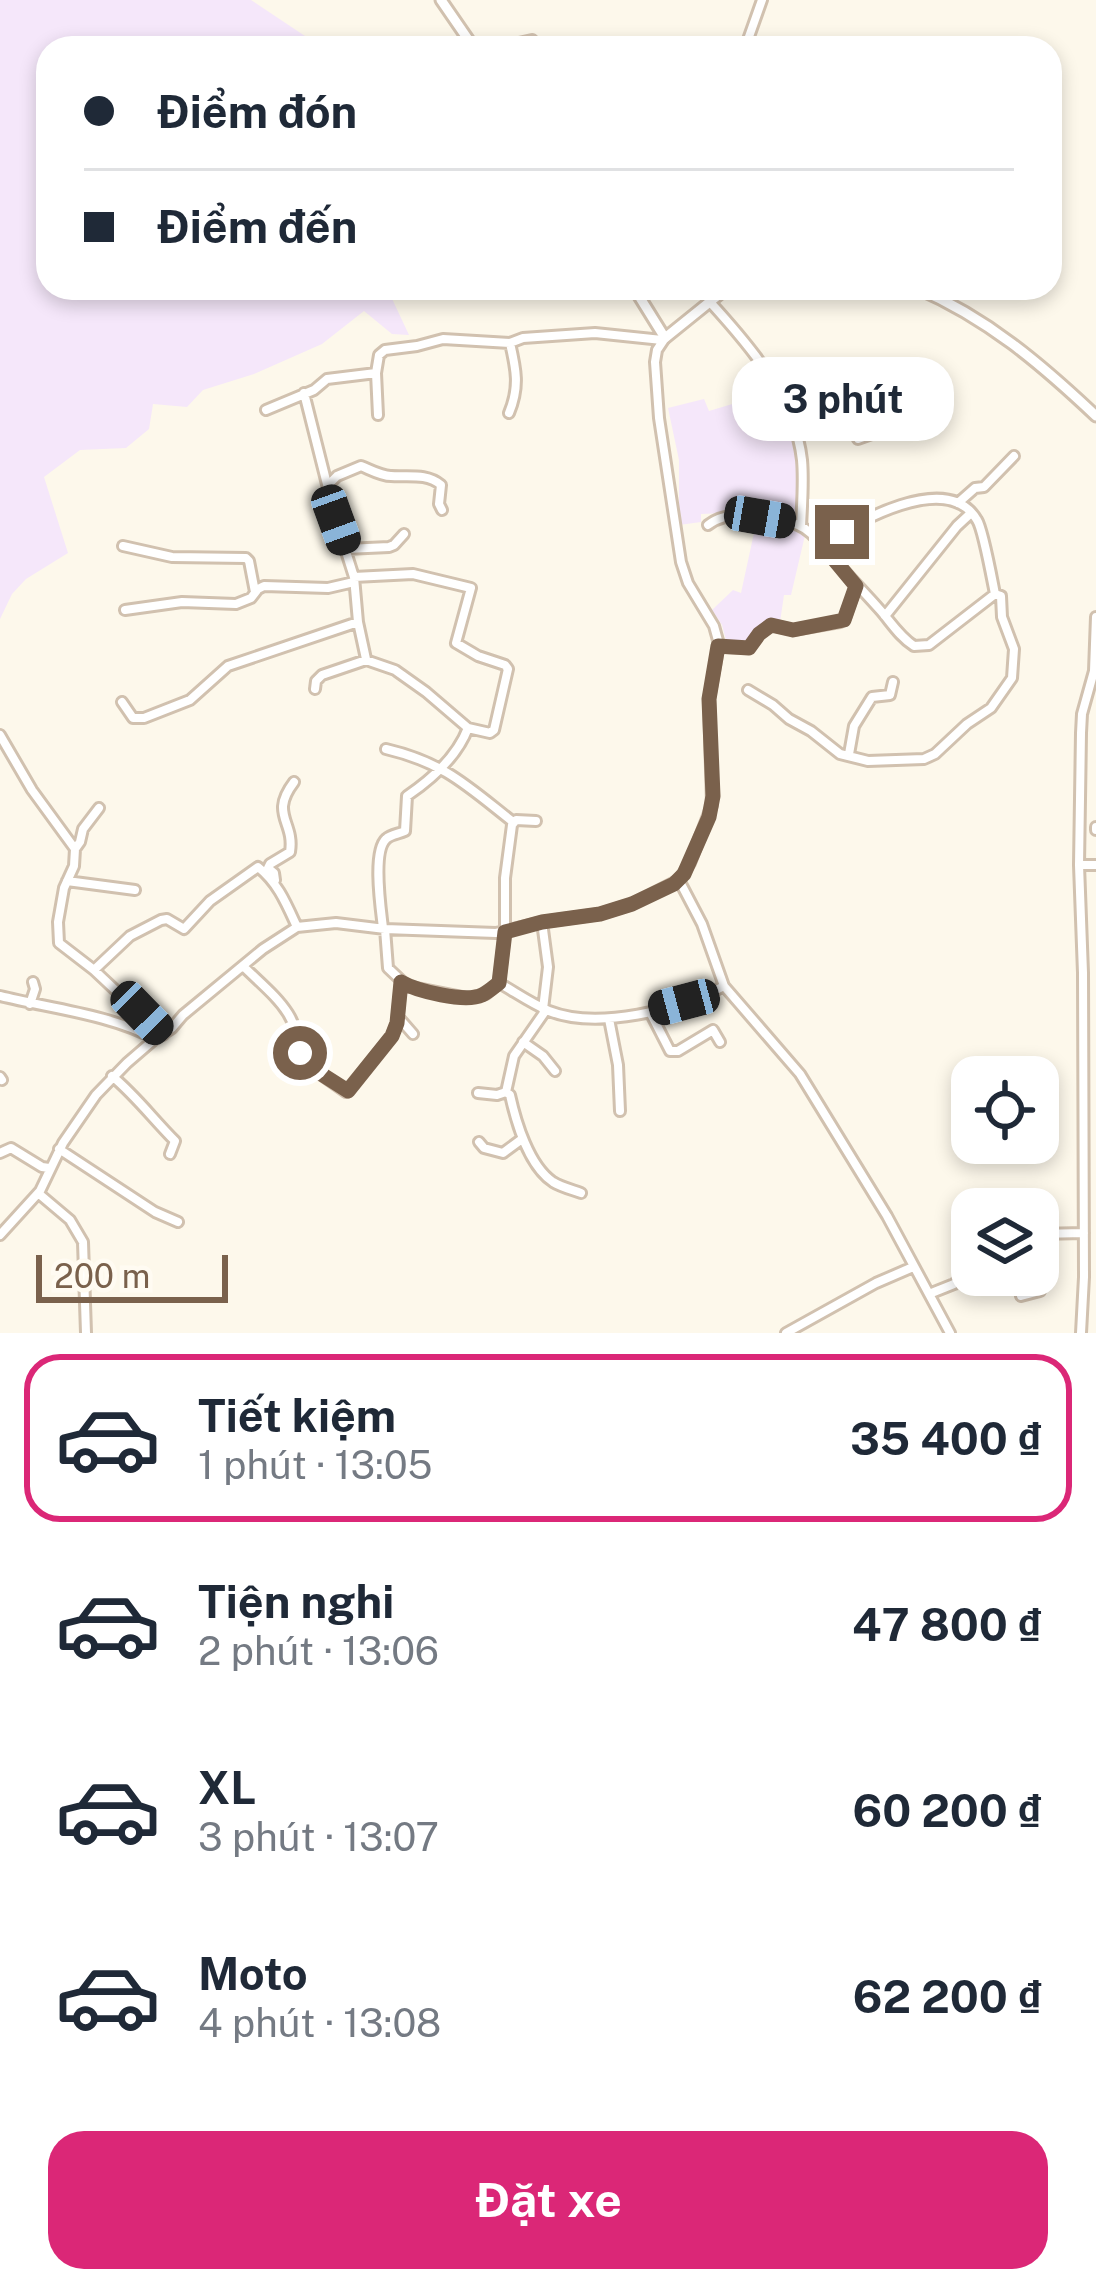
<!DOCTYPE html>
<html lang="vi">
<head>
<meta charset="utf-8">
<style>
	body { margin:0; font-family:"Public Sans",sans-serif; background:#f2f2f3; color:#1f2937; height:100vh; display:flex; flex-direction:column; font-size:45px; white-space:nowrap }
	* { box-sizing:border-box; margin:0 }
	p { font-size:39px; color:#747a83 }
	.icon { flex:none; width:66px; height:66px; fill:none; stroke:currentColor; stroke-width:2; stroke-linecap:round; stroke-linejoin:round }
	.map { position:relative; height:1333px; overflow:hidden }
	.sheet { display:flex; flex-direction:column; background:#fff; flex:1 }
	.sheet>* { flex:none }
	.guide { position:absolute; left:36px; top:36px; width:1026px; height:264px; border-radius:36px; box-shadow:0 6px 18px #0003; display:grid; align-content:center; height:264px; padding:0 48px; background:#fff }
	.controls { position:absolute; left:951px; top:1056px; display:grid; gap:24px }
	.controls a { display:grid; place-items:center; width:108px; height:108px; border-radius:24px; background:#fff; box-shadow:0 6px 18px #0003; font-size:60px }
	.scale { position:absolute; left:36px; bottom:30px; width:192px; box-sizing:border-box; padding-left:12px; border:6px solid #7a614c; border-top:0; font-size:33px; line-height:42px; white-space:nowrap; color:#7a614c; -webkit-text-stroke:9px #fffbf2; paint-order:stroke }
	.end { position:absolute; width:54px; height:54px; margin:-27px; border:15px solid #7a614c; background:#fff; box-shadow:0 0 0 6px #fff }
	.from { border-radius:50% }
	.bubble { position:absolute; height:84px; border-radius:36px; background:#fff; box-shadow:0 6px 18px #0003; font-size:39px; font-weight:700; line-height:84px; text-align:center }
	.car { position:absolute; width:36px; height:72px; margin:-36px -18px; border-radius:15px; box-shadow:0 0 9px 3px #0007; background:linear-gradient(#222 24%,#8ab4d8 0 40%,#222 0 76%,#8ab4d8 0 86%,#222 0) }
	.guide b { display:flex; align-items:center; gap:42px; height:114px; font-size:45px }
	.guide b+b { border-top:3px solid #e0e1e3 }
	.guide i { width:30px; height:30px; background:#1f2937 }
	ul { padding:21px 0 0; list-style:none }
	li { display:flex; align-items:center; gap:36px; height:168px; margin:0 24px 18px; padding:0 24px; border:6px solid transparent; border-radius:36px }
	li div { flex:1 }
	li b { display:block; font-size:45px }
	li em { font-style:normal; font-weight:700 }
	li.selected { border-color:#db2777 }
	li>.icon { width:108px; height:108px; stroke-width:1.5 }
	.primary-button { display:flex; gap:24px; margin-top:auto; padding:24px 48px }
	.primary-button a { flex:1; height:138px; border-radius:36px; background:#db2777; color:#fff; font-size:48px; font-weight:700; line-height:138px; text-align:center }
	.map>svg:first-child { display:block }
</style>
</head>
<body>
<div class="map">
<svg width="1096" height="1333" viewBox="0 0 1096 1333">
	<rect width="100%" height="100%" fill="#fdf8eb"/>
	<path fill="#f5e7fa" d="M0,0H251L323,48H48V288H387L409,335L392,334L364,311L322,344L254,374L203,390L187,407L153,404L149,429L126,448L80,450L44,477L68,553L26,579L12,594L0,619Z
		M772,392L793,432L798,454L799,519L751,512L701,514V522L679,525V460L668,408L704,399L709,411Z
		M757,519L806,531L791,595H784L780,622L765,625L751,644H727L722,625L712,610L733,590L741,593Z"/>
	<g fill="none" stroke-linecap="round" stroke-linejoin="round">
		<defs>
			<path id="minor" d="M497,48L532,40
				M745,48L762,0
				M710,302C751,347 795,398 802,460C804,482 802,504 801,526
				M304,393L336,520L354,577L358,622L366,659
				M789,408L831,388L858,439L889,428
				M266,410L314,390L327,379L376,373
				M509,413C520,387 516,369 510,343
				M378,415L376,373L379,355L385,350L417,346L443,339L510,343L523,338L595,333L662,340
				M330,483L337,476L361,466C371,470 381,476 391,476C409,477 427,473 441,485L439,504L442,510
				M958,503L975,488L984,487L1014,456
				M708,525C729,508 774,515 798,525C808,529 815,537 822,545C855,523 947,469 977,520C983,529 992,579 995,594L1001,596L1002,617L1014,649L1012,678L991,708L967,724L935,754L924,759L868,761L840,754L811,731L789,719L773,705L748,690
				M822,545C840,568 861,588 881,611C892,624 900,637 914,646L929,645L995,594
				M123,546L172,557L246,558L249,561L255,592
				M346,549L389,547L394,545L404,534
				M354,577L413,574L471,588L456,643L478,656L505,665L508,669L494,730L490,733L468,728
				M125,610L182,602L236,604L251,598L258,589L264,586L328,588L354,582
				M885,616L957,526L971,513
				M719,647L749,648L759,634L771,625L793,630L840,622L845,618L856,586
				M315,689L316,681L322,675L366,660L395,670L426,692L468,728C457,757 432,779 407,796L405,831C399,834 391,834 386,839C372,852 381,910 383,928
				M122,702L133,718H144L190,700L228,666L358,622
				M0,735L32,790L75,849L74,866L64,888L58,922L59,943L94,970L163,1035
				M386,749C445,763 467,786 513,822
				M849,754L854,726L872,697L890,695L893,682
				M1096,827V830
				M75,849L80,842L83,829L99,808
				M1079,865H1096
				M275,880L274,873L268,868L270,864L290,852C295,821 269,815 294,782
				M679,880L702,924L724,986L800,1074L887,1216L950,1333
				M67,881L135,890
				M542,922L548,967L543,1009
				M385,929L388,968L407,986L468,998L486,994L499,983L505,932V878L512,825L516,820L536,821
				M243,966C278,1000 298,1012 302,1061L346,1092L392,1036L397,1023L401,982
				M94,970L130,936L161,920L167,919L184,929L210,901L258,867C278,883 286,903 297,927
				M499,983C515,992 532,1004 549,1011C597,1030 679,1010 724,986
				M0,996C48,1008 113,1015 155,1039L172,1028L183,1015L263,949L297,927L336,923L385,929L496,933L542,922L600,914L632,904L679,880L690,863L712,805L709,699L719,644L714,626L688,583L681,562L659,418L655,362L657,350L665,338
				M30,1004L35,989L33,982
				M546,1010L514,1056L506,1092L510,1095C516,1122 529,1166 553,1182C561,1187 573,1190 581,1193
				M650,1012L670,1051H678L713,1030L720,1042
				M399,1018L413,1034
				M609,1019L618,1065L620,1111
				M523,1042L543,1056L555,1071
				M112,1076C136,1096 153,1119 175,1141L170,1154
				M0,1077L2,1080
				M478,1093L497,1095L506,1092
				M479,1142L484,1148L503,1153L522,1139
				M59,1149L155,1212L178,1222
				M0,1153L11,1148L42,1167L49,1168
				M38,1193L70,1220L83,1242L86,1333
				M961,1226L972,1235
				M1038,1234L1084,1233
				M0,1235L40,1191L63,1143L96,1095L127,1063L156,1038
				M929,1294L954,1284L972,1269
				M1021,1296L1040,1291L1038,1275
				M786,1333L876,1283L913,1267
				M1081,1333L1084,1277L1083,973L1079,865L1081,733L1082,714L1094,671L1096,617"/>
			<path id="tertiary" d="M441,0L474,48
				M634,288L665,338L727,288
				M917,288C987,318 1041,364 1096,416"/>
		</defs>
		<use href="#minor" stroke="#d1c1af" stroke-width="14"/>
		<use href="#tertiary" stroke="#d1c1af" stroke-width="15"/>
		<use href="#minor" stroke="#fff" stroke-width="8"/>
		<use href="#tertiary" stroke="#fff" stroke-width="9"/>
	</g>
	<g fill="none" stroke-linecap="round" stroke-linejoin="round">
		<path stroke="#7a614c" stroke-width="15" d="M300,1053L304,1063L348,1091L392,1036L397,1023L401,982C417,991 465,1003 482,995C487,993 495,986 499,983L505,932L542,922L600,914L632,904L674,884L684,874L709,817L713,796L709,699L718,646L749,648L759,634L771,625L793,630L844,620L856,586L822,545L842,532"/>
	</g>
</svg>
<div class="controls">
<a><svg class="icon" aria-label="locate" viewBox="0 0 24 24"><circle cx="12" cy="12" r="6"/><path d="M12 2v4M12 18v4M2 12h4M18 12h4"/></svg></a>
<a><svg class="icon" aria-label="layers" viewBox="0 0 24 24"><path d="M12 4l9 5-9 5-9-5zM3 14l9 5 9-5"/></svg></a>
</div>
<div class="scale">200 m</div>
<i class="end from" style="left:300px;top:1053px"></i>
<i class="end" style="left:842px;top:532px"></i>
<div class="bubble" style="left:732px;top:357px;width:222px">3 phút</div>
<i class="car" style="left:760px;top:517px;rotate:100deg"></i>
<i class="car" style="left:336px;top:520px;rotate:160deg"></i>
<i class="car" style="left:684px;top:1002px;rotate:255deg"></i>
<i class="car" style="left:142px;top:1013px;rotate:136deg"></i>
<div class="guide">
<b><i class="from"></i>Điểm đón</b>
<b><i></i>Điểm đến</b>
</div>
</div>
<section class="sheet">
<ul>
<li class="selected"><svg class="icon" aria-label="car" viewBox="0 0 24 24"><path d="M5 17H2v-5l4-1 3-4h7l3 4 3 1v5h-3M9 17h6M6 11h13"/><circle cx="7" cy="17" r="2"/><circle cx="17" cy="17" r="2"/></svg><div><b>Tiết kiệm</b><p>1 phút · 13:05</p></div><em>35 400 ₫</em></li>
<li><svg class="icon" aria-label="car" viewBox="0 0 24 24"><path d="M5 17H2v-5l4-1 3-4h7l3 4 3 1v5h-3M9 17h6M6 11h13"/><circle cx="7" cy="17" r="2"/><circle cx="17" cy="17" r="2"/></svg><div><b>Tiện nghi</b><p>2 phút · 13:06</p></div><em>47 800 ₫</em></li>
<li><svg class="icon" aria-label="car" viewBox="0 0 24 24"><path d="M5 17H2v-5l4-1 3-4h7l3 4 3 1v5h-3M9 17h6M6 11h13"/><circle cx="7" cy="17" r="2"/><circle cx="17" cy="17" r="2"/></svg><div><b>XL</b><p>3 phút · 13:07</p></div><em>60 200 ₫</em></li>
<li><svg class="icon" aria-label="car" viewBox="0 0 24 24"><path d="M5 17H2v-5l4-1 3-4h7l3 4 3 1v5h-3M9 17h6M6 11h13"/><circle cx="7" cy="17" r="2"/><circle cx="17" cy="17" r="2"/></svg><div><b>Moto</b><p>4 phút · 13:08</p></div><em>62 200 ₫</em></li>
</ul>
<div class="primary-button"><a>Đặt xe</a></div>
</section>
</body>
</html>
